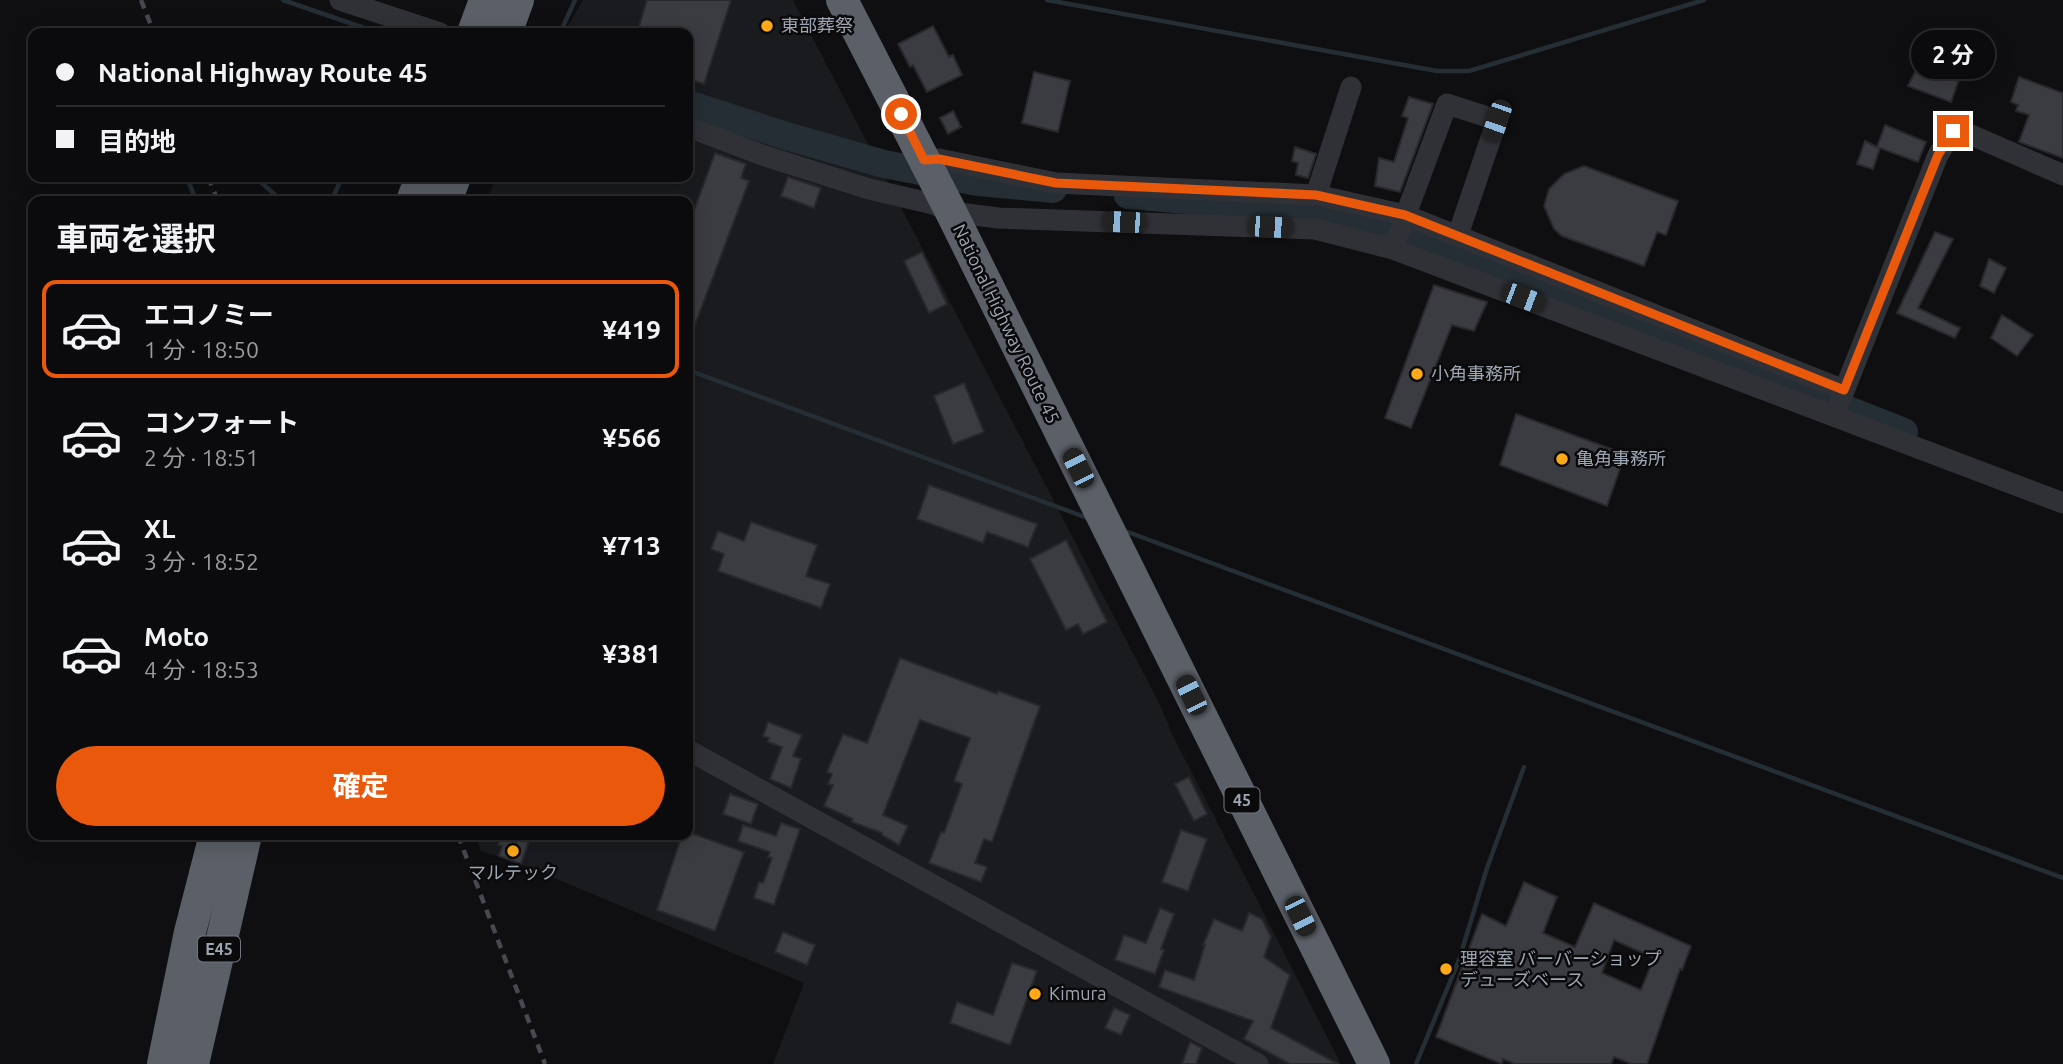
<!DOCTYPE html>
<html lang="ja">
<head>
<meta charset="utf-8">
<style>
	body { margin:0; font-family:Ubuntu,"Noto Sans JP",sans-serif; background:#141416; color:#f1f3f6; height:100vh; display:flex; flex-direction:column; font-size:26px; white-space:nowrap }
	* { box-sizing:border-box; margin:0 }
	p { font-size:23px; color:#9a9b9d }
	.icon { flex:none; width:38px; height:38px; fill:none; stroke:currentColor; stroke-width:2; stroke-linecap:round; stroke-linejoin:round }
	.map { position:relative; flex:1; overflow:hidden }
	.sheet { position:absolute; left:28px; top:196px; width:665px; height:644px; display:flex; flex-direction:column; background:#0b0b0d; border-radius:14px; box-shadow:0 4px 18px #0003,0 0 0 2px #2b2b2e }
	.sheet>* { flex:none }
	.top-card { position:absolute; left:28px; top:28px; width:665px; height:154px; border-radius:14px; box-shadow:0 4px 18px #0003,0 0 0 2px #2b2b2e; display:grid; align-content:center; height:154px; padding:0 28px; background:#0b0b0d }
	.end { position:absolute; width:32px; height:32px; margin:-16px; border:9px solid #ea580c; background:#fff; box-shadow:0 0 0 4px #fff }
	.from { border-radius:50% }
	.bubble { position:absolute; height:49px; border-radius:24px; background:#0b0b0d; box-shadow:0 4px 18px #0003,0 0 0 2px #2b2b2e; font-size:23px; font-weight:700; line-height:49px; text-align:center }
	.car { position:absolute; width:21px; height:42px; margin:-21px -10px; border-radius:9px; box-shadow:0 0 5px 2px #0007; background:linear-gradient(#222 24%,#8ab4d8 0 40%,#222 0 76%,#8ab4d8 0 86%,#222 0) }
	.top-card b { display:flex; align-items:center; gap:24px; height:66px; font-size:26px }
	.top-card b+b { border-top:2px solid #2b2b2e }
	.top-card i { width:18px; height:18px; background:#f1f3f6 }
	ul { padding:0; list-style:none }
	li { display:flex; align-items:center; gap:21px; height:98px; margin:0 14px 10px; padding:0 14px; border:4px solid transparent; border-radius:14px }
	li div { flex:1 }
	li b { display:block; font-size:26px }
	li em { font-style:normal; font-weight:700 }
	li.selected { border-color:#ea580c }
	li>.icon { width:63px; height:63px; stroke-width:1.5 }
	h2 { padding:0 28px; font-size:32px; line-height:84px }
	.button { display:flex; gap:14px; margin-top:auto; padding:14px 28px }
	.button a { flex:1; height:80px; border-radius:42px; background:#ea580c; color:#fff; font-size:28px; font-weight:700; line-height:80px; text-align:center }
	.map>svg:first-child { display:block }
</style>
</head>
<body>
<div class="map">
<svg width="2063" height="1064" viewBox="0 0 2063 1064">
	<rect width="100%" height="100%" fill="#0f0f11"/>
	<path fill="#1a1b1e" d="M583,0H793L1161,707L1173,736L1341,1064H773L804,983L521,864L481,851L475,835H688V201H487L496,177H688V33H564Z"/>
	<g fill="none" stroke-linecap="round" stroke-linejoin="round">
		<path stroke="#252e35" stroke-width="4.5" d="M283,0L379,33
			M1047,0L1437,71H1469L1704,0
			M560,33L575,0
			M187,177L196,201
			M255,177L282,201
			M334,195L342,177
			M688,370L1090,519
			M1125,531L2063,878
			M1416,1064L1459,960L1487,868L1524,767"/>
		<path stroke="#252e35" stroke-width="28" d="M688,104L783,135L884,164L978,182L1053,189
			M1128,195L1315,211L1395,231L1904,432"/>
	</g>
	<path fill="#3b3c41" stroke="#29292d" stroke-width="2" fill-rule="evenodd" d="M647,0H731L704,84L688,79V33H637Z
		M933,26L949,57L953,55L962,75L927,92L913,65L910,67L898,44Z
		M1923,56L1962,71L1951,102L1908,86Z
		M1034,72L1070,81L1058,132L1022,123Z
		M2019,77L2063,93V158L2019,142L2029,115L2016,111L2018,105L2011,102Z
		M1409,97L1433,104L1400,192L1375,186L1379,158L1394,162L1408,118L1402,116Z
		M953,111L961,127L948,134L940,118Z
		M1885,125L1926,142L1918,162L1880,148L1873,169L1857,164L1865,141L1877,147Z
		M1295,147L1316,154L1308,178L1296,175L1298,163L1292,161Z
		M715,153L746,164L741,178L749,181L689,341L688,227Z
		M1584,166L1678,201L1666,235L1657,232L1644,266L1562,236L1554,229L1544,206L1549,189L1564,174Z
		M788,177L821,188L814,208L781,196Z
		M1935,232L1953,239L1918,308L1960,328L1955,338L1897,313Z
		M922,252L947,304L929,313L904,261Z
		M1989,259L2006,268L1994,293L1980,286Z
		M1434,285L1487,302L1474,331L1452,325L1411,428L1385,418Z
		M2002,315L2033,335L2017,356L1991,338Z
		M964,383L984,432L953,444L934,396Z
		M1516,414L1625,454L1607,506L1500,465Z
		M929,485L1037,524L1028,547L987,532L983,543L917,519Z
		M751,522L817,545L806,576L830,584L821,608L718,571L724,554L711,549L718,531L744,541Z
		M1066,540L1107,622L1083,634L1078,624L1066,630L1030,559Z
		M900,658L997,694L998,691L1040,706L992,842L984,839L975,863L987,867L981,882L929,863L941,832L944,833L962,784L954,781L970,738L920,720L883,815L908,826L899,845L882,835V833L852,822L853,819L824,806L833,785L828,784L832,774L827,772L843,734L867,743Z
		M768,722L802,735L793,756L801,759L791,788L770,779L782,747L768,742L769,738L763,736Z
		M1189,777L1207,814L1194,821L1175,784Z
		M730,794L758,804L751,824L723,814Z
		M781,823L800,829L774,905L754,898L759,882L763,883L772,858L768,857L770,852L738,841L743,825L776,836Z
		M1181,830L1207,839L1188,891L1162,882Z
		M688,832L744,852L715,931L657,910L682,835H688Z
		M502,835H531L521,864L499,856L502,846L498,845Z
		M1524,882L1557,897L1543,933L1575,947L1594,903L1691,946L1682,970L1680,969L1647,1064H1632L1614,1057L1611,1064H1515L1503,1059L1502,1064L1436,1037L1482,914L1506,926ZM1614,940L1654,958L1641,990L1602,973Z
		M1160,908L1174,914L1161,949L1164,950L1155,974L1115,960L1124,935L1146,943Z
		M1249,913L1262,919L1271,937L1264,957L1290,975L1271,1028L1338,1064H1290L1244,1039L1253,1021L1159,987L1165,970L1194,980L1205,945H1203L1214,919L1242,931Z
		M783,932L815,945L807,965L775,952Z
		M1012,963L1037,971L1010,1045L950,1023L957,1002L993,1015Z
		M1114,1008L1130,1015L1121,1035L1105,1028Z
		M1190,1042L1202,1048L1196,1064H1182Z"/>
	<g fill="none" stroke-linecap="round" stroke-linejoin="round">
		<path stroke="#303136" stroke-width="21" d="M340,0L440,33
			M688,127L765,156L869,189L933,204L951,212L998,218L1315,229L1393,249L2063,503
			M924,160L939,159L1056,183L1316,195L1405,215L1844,390
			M1316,195L1351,87
			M1393,249L1447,104L1497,120L1458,235
			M1840,401L1938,155L1953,131L1969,134L2063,175
			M688,750L1258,1064"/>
		<path stroke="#5b5f67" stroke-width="32" d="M842,0L951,212L1374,1064
			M473,33L485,0
			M506,33L518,0
			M412,201L421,177
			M446,201L455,177
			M163,1064L190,932L215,835
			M193,1064L246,835"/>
		<path stroke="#46494f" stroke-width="4.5" stroke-dasharray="9 7" stroke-linecap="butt" d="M141,0L154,33
			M208,177L218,201
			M458,835L545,1064"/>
	</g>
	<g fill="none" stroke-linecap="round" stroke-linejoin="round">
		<path stroke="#ea580c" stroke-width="9" d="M901,114L924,160L939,159L1056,183L1316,195L1405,215L1844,390L1938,155L1953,131"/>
	</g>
	<g fill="#ffa919" stroke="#0a0a0b" stroke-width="2.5">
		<circle cx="767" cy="26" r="7"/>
		<circle cx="1417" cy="374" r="7"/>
		<circle cx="1562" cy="459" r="7"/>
		<circle cx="513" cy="851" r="7"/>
		<circle cx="1446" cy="969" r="7"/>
		<circle cx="1035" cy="994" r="7"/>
	</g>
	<g text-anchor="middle" stroke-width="5" stroke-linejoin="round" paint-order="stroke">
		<g fill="#0a0a0b" stroke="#727681" stroke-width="2">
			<rect x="1224.5" y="787.5" width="35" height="25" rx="5"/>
			<rect x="198" y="936.5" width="42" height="25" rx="5"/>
		</g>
		<g font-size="16" font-weight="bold" fill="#9ea5b3">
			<text x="1242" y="806">45</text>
			<text x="219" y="955">E45</text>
		</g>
		<g font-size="18" fill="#9ea5b3" stroke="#0a0a0b" text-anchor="start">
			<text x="781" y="32">東部葬祭</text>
			<text x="1431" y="380">小角事務所</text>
			<text x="1576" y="465">亀角事務所</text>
			<text x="513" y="879" text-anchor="middle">マルテック</text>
			<text x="1460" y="965">理容室 バーバーショップ<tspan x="1460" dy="21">デューズベース</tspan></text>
			<text x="1049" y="1000">Kimura</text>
		</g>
		<g font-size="18" fill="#9ea5b3" stroke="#0a0a0b">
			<text transform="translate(1006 324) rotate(64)" y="6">National Highway Route 45</text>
		</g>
	</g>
</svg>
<i class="end from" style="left:901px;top:114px"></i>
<i class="end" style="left:1953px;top:131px"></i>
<div class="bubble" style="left:1911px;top:30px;width:84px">2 分</div>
<i class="car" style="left:1497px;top:120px;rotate:199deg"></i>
<i class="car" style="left:1124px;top:222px;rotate:272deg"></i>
<i class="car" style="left:1270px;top:227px;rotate:93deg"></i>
<i class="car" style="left:1523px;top:298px;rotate:111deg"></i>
<i class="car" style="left:1078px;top:468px;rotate:333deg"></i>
<i class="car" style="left:1191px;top:695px;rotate:334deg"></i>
<i class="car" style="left:1300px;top:916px;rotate:154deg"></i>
<div class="top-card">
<b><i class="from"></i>National Highway Route 45</b>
<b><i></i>目的地</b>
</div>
<section class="sheet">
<h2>車両を選択</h2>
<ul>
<li class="selected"><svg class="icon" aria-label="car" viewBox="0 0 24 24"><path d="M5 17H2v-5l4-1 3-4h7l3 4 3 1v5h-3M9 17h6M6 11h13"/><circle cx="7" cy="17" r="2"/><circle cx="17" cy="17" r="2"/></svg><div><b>エコノミー</b><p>1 分 · 18:50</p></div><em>¥419</em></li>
<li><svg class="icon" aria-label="car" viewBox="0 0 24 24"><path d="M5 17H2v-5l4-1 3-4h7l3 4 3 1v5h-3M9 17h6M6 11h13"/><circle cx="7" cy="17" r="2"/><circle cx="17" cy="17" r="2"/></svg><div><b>コンフォート</b><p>2 分 · 18:51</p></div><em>¥566</em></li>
<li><svg class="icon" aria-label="car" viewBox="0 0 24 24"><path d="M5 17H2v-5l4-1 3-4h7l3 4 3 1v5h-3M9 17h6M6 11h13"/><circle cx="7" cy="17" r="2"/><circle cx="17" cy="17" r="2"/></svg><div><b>XL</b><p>3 分 · 18:52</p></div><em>¥713</em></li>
<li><svg class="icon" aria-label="car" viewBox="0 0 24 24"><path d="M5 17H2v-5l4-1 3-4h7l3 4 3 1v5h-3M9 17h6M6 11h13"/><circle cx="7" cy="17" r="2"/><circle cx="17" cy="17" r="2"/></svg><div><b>Moto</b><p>4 分 · 18:53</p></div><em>¥381</em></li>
</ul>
<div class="button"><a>確定</a></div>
</section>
</div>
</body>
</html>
